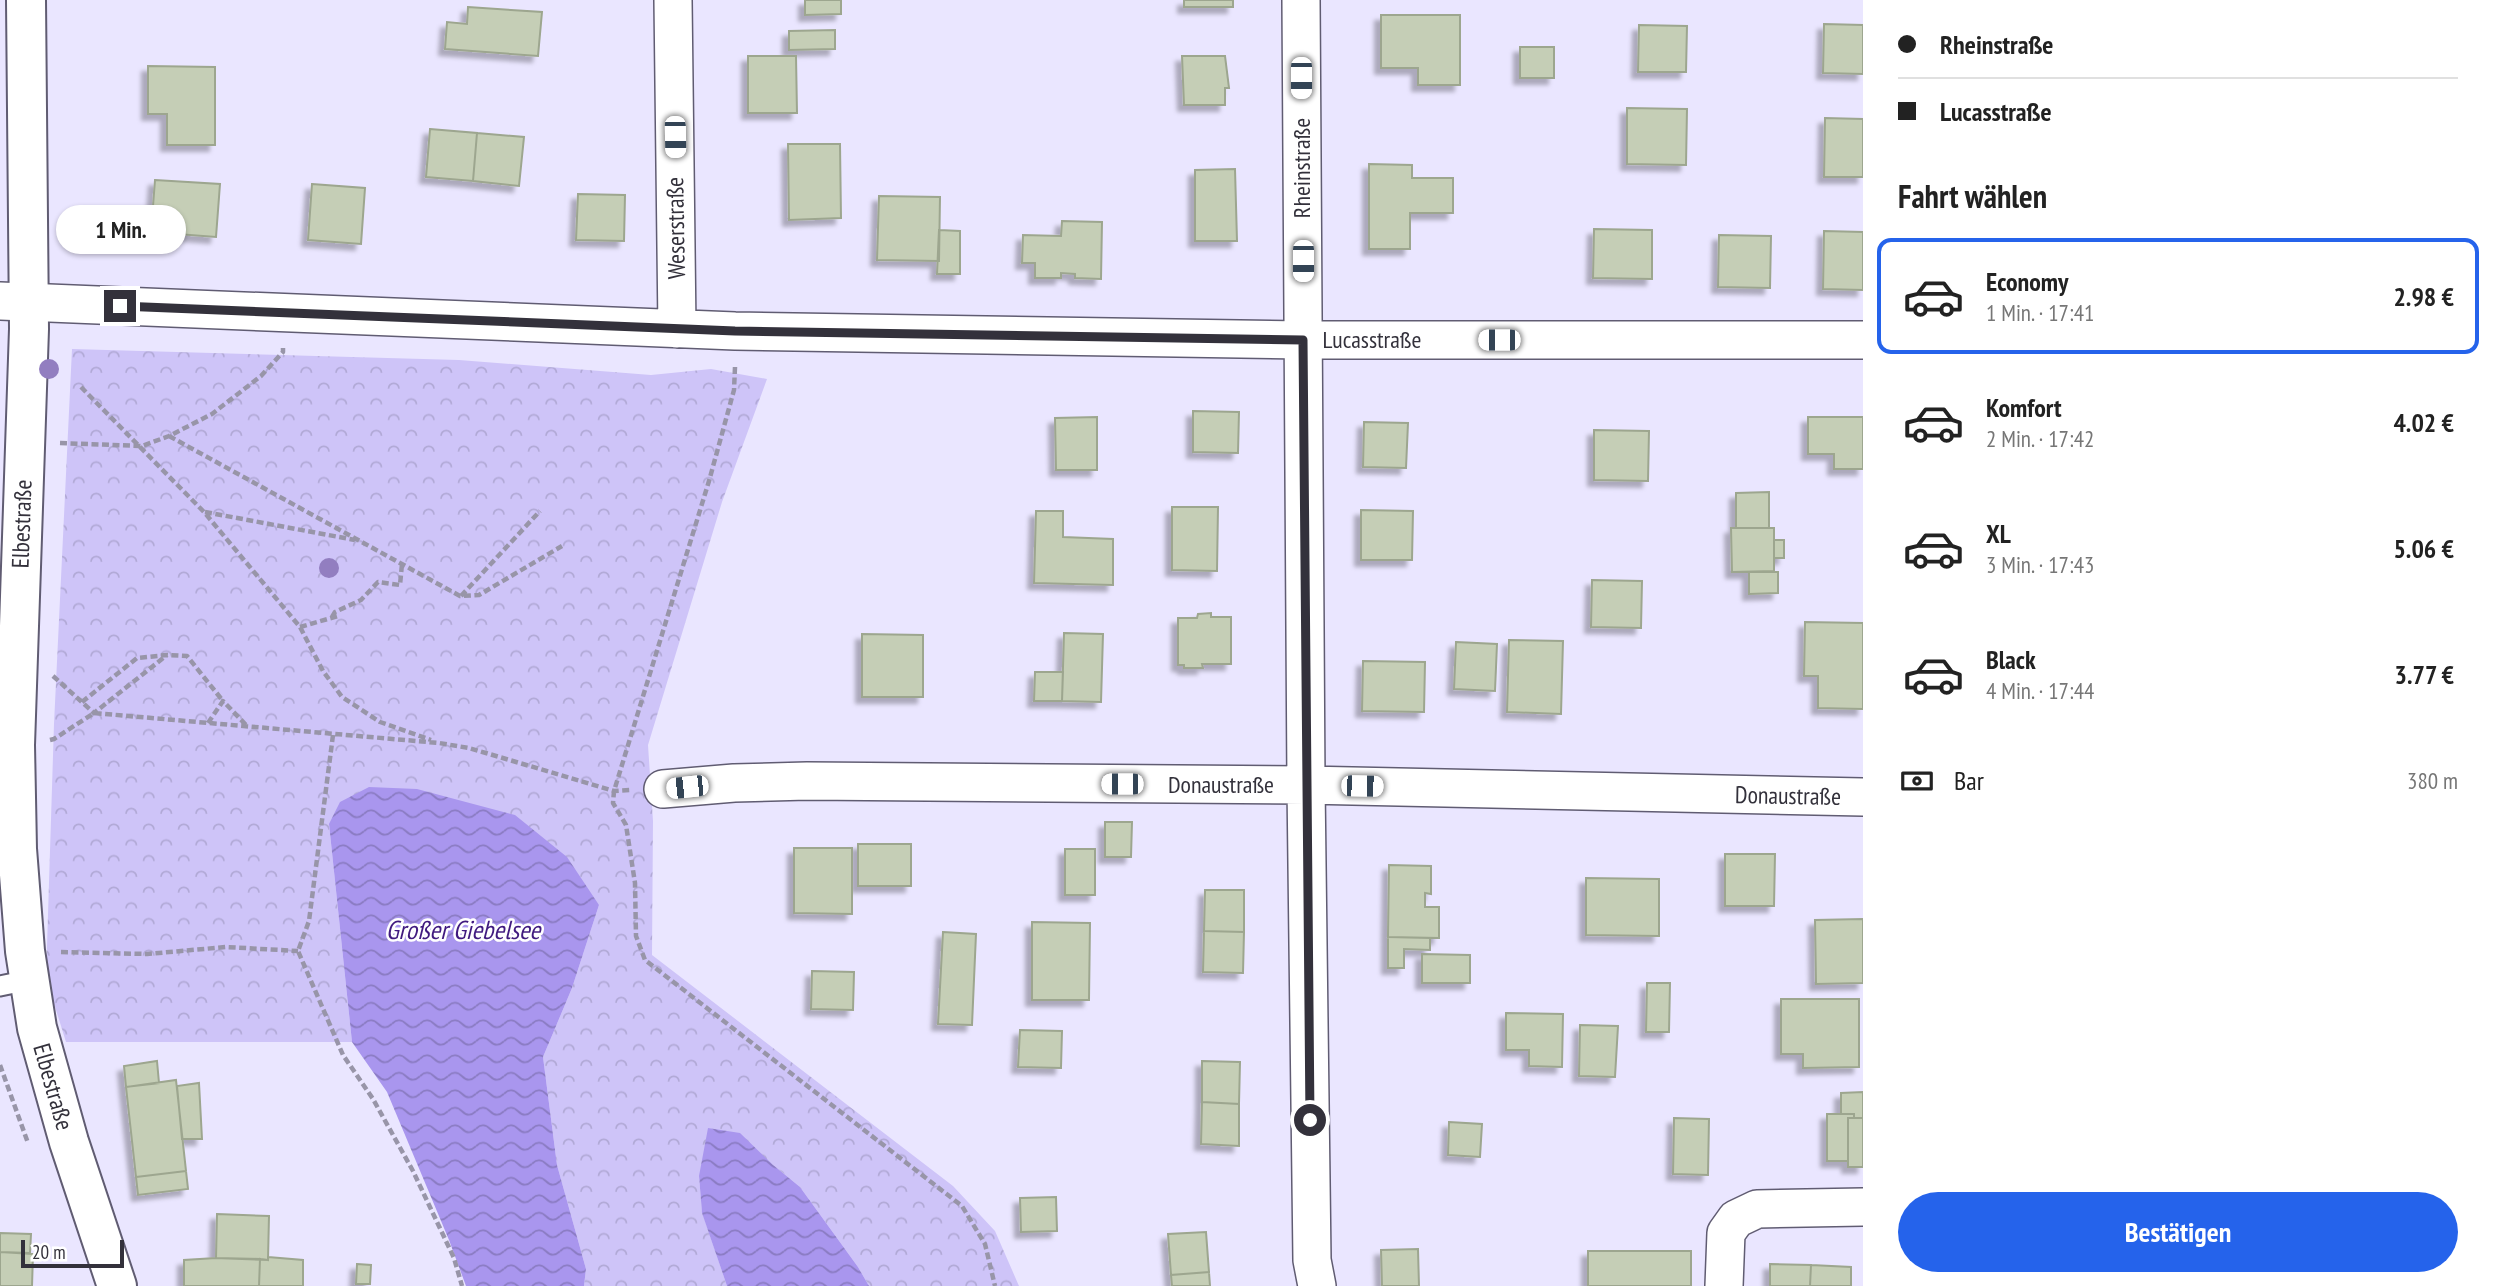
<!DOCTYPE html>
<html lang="de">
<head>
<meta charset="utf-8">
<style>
	body { margin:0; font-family:"PT Sans Narrow",sans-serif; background:#f2f2f2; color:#222; height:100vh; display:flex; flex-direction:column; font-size:26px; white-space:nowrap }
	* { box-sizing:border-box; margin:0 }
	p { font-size:23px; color:#767676 }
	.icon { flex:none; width:38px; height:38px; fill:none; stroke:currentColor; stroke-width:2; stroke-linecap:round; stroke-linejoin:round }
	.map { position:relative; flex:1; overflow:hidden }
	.panel { display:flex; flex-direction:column; background:#fff; width:630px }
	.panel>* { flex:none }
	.top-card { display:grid; align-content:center; height:154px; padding:0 35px; background:#fff }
	.scale { position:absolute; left:21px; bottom:18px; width:103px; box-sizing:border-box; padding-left:7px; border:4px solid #33313b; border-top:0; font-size:19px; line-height:24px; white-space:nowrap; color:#33313b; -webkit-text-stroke:5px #fff; paint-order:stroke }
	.end { position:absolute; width:32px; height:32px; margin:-16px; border:9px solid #33313b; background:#fff; box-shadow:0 0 0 4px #fff }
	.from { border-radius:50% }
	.bubble { position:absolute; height:49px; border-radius:24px; background:#fff; box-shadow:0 2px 5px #0004; font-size:23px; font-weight:700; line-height:49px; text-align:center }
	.car { position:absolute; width:21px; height:42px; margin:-21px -10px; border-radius:9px; box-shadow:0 0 5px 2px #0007; background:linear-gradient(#fff 24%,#345 0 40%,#fff 0 76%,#345 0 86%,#fff 0) }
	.top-card b { display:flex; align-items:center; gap:24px; height:66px; font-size:26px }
	.top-card b+b { border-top:2px solid #e0e0e0 }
	.top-card i { width:18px; height:18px; background:#222 }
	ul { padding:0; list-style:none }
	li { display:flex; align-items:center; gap:21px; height:116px; margin:0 14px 10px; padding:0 21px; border:4px solid transparent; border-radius:14px }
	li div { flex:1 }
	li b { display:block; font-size:26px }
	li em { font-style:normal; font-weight:700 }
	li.selected { border-color:#2563eb }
	li>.icon { width:63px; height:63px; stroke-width:1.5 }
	h2 { padding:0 35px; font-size:32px; line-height:84px }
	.pay { display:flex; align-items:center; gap:18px; height:77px; padding:0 35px; font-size:26px }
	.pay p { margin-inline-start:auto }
	.cta { display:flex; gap:14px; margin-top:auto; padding:14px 35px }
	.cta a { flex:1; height:80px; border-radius:42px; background:#2563eb; color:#fff; font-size:28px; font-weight:700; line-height:80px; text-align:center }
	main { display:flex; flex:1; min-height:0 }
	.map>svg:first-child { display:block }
</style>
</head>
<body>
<main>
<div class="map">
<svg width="1863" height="1286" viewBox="0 0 1863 1286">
	<defs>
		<pattern id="forest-crowns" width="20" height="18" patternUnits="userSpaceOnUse" patternTransform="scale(1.75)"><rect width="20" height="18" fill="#cec4f8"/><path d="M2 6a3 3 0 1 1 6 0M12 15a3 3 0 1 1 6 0" fill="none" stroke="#b1a9d6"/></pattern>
		<pattern id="water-waves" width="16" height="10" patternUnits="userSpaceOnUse" patternTransform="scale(1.75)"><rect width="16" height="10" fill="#a996ee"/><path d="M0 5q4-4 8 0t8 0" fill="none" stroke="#8a7bc2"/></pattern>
		<filter id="shadow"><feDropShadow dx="-6" dy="6" stdDeviation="2" flood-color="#0004"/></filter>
	</defs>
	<rect width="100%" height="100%" fill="#eae6ff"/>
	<path fill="url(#forest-crowns)" d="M72,349L459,360L651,375L711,369L767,379L722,502L648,745L653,821L652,955L953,1186L995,1231L1019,1286H869L858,1267L800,1187L772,1164L699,1176L702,1212L727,1286H584L586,1269L557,1165L543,1057L572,988L599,905L329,824L352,1042H66L46,978L54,724Z"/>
	<path fill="url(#water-waves)" d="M369,787L417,789L515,815L567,857L599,905L572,988L543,1057L557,1165L586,1269L584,1286H466L449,1240L387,1092L352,1042L329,824L340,802Z
		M708,1128L740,1133L772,1164L800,1187L858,1267L869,1286H727L702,1213L699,1176Z"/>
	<path fill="#c5ceb6" stroke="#9da68f" stroke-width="2" filter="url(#shadow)" d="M805,0H841V14L805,15Z
		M1184,0H1233V7H1184Z
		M468,7L542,12L538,56L445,49L447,22L467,24Z
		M1381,15H1460V85H1418V68H1381Z
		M1824,24L1863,25V74L1823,73Z
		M1639,25L1687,26L1686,72H1638Z
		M835,30V49L789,50V31Z
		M1520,47H1554V78H1520Z
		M748,56H796L797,113H748Z
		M1182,56H1225L1229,88H1225V105H1184Z
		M148,66L215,67V145H167V114H148Z
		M1627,108L1687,109L1686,165L1627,164Z
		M1825,118L1863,119V177H1824Z
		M430,129L477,133L473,181L426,177Z
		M477,133L524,137L519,186L473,181Z
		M788,144H840L841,218L789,220Z
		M1369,164L1412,165V178H1453V213H1410V249H1369Z
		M1235,169L1237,241H1195V170Z
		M155,180L220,184L216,237L151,232Z
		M312,184L365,188L361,244L308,240Z
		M578,194L625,195L624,241L576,240Z
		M879,196L940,197L939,261L877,260Z
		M1062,221L1102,222L1101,279L1075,278V274L1061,273V278H1035V263H1022L1023,235L1061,236Z
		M1594,229L1652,230V279L1593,278Z
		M939,230L960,231V274H937Z
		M1824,231L1863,232V290L1823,289Z
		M1719,235L1771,236L1770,288L1718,287Z
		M1193,411L1239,412L1238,453L1193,452Z
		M1097,417V470H1056L1055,418Z
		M1808,417H1863V469H1834V454H1808Z
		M1364,422L1408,423L1406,468L1363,467Z
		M1594,430L1649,431L1648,481L1594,480Z
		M1769,492V528H1736V493Z
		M1172,507H1218L1217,571L1172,570Z
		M1361,510L1413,511L1412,560H1361Z
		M1036,511H1063V537L1113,539V585L1034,583Z
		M1731,528H1774V571L1732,572Z
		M1774,540H1784V558H1774Z
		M1749,572H1778V593L1749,594Z
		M1592,580L1642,581L1641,628L1591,627Z
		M1211,613V617H1231V664H1202L1203,668H1184V665H1178V618H1197L1198,614Z
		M1805,622L1863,623V709L1818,708V676H1804Z
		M1064,633L1103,634L1101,702L1062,701Z
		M862,634L923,635V697H862Z
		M1509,640L1563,641L1561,714L1507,712Z
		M1456,642L1497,644L1495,691L1454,689Z
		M1363,661L1425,662L1424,712L1362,711Z
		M1035,672H1063L1062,701H1034Z
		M1105,822H1132L1131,857H1105Z
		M858,844H911V886H858Z
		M794,848H852V914L794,913Z
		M1065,849H1095V895H1065Z
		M1725,854H1775L1774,906H1725Z
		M1389,865L1431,866V894L1425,893V907H1439V938L1388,937Z
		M1586,878L1659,879V936L1586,935Z
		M1205,890H1244V932L1204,931Z
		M1863,919V983L1816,984L1815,920Z
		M1032,922L1090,923L1089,1000H1032Z
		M1204,931L1244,932L1243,973L1203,972Z
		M943,932L976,934L972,1025L938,1024Z
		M1388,937L1430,938V950L1404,949V968H1388Z
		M1422,954L1470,955V983H1422Z
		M812,971L854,972L853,1010L811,1009Z
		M1647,983H1670L1669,1032H1646Z
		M1781,999H1859V1067L1803,1068V1054H1781Z
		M1506,1013L1563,1014L1562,1067L1529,1066V1050H1506Z
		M1580,1025L1618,1026L1615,1077L1579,1076Z
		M1020,1030L1062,1031L1061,1068L1018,1067Z
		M157,1061L159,1083L126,1087L124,1066Z
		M1202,1061L1240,1062L1239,1104L1202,1102Z
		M176,1080L186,1171L136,1177L126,1087Z
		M199,1083L202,1139H182L177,1086Z
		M1863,1092V1118H1854V1114H1841V1093Z
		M1202,1102L1239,1104V1146L1201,1144Z
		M1827,1114H1854V1118H1848V1161H1827Z
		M1674,1118L1709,1119L1708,1175L1673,1174Z
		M1848,1118H1863V1167H1848Z
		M1449,1122L1482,1124L1480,1157L1448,1155Z
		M186,1171L188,1189L138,1195L136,1177Z
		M1056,1197L1057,1231L1021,1232L1020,1198Z
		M217,1214L269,1216L268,1260L216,1258Z
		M1206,1232L1209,1272L1171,1275L1168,1234Z
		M0,1233L31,1234L30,1253L0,1252Z
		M1418,1249L1419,1286H1382L1381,1250Z
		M1588,1251H1691V1286H1588Z
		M0,1252L33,1254L32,1286H0Z
		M268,1257L303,1260V1286H259L260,1259L268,1260Z
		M216,1258L260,1259L259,1286H184V1260Z
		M357,1264L371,1265L370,1284H356Z
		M1770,1264L1811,1265L1810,1286H1770Z
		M1811,1265L1851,1267V1286H1810Z
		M1209,1272L1210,1286H1172L1171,1275Z"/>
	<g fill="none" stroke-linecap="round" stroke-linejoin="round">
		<defs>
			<path id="lane" d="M0,986L29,980"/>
			<path id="street" d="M673,0L677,329
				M1301,0L1306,785L1312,1260L1317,1286
				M0,301L735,331L1303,340H1863
				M663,789L734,783L807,781L1306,785L1863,797
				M1724,1286L1726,1233L1736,1219L1757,1209L1863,1207"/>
			<path id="secondary" d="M26,0L29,329L15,745L17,849L25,951L37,1028L69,1142L117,1286"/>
		</defs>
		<use href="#lane" stroke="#605c72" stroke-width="23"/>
		<use href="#street" stroke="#605c72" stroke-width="40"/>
		<use href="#secondary" stroke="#605c72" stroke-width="42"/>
		<path stroke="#9895a8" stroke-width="4.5" stroke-dasharray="7 3.5" stroke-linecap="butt" d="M735,367L734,390L709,481L614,791L613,803L626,825L635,883L636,936L645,960L962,1206L985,1244L995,1286
			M81,387L204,512L300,627L323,671L342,697L380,722L431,740
			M169,436L460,596L479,595L562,546
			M60,443L142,446L169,436L212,414L261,376L283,352V348
			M205,512L355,540
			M461,596L540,511
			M332,617L335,612L361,600L378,582L400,585L402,564
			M300,627L338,616
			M53,676L94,713L167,655
			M82,702L137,658L167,655L187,656L223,701
			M208,723L223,701L247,726
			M333,735L309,921L298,951L343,1055L373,1099L413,1171L454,1258L462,1286
			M50,740L54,739L94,713L439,743L469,748L614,791L631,790
			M61,952L147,954L226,947L298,951
			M0,1065L28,1143"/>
		<use href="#lane" stroke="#fff" stroke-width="19"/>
		<use href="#street" stroke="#fff" stroke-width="37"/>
		<use href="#secondary" stroke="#fff" stroke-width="38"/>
	</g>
	<g fill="#927ec0">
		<circle cx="49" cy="369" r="10"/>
		<circle cx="329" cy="568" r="10"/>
	</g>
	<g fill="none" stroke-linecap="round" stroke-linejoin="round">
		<path stroke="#33313b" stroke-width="9" d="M120,306L735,331L1303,340L1310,1120"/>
	</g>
	<g text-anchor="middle" stroke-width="5" stroke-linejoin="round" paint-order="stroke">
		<g font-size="24" fill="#33313b" stroke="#fff">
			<text transform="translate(1302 168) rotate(-90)" y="8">Rheinstraße</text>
			<text transform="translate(676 228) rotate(-91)" y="8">Weserstraße</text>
			<text x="1372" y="348">Lucasstraße</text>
			<text transform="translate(22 524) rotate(-88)" y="8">Elbestraße</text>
			<text x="1221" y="793">Donaustraße</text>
			<text transform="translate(1788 796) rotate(1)" y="8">Donaustraße</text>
			<text transform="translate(53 1087) rotate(74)" y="8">Elbestraße</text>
		</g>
		<g font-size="26" font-style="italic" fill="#401a7f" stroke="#fff">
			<text x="463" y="939">Großer Giebelsee</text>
		</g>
	</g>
</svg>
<div class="scale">20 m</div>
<i class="end from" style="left:1310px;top:1120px"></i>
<i class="end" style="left:120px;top:306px"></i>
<div class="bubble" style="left:56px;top:205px;width:130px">1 Min.</div>
<i class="car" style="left:1301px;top:78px;rotate:180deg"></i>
<i class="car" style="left:675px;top:137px;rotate:179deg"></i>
<i class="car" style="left:1303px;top:261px;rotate:180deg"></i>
<i class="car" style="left:1499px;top:340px;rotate:270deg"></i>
<i class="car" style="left:1122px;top:784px;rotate:270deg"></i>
<i class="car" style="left:1362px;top:786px;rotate:91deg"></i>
<i class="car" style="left:687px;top:787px;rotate:264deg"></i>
</div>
<section class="panel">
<div class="top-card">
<b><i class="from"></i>Rheinstraße</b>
<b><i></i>Lucasstraße</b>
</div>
<h2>Fahrt wählen</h2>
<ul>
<li class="selected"><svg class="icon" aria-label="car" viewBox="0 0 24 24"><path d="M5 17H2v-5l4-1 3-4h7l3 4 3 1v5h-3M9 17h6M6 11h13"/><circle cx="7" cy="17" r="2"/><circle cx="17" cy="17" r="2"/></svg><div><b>Economy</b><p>1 Min. · 17:41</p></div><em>2.98 €</em></li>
<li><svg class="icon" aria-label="car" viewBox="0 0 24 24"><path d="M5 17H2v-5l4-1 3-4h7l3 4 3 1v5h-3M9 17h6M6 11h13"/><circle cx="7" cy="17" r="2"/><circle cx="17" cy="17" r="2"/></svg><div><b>Komfort</b><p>2 Min. · 17:42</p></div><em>4.02 €</em></li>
<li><svg class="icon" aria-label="car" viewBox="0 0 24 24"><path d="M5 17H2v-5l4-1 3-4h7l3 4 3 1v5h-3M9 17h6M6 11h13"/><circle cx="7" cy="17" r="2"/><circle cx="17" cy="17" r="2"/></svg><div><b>XL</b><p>3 Min. · 17:43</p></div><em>5.06 €</em></li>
<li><svg class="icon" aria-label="car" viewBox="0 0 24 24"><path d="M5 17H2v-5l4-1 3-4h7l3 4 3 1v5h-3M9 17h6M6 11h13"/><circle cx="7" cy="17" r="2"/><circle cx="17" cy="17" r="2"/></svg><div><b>Black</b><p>4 Min. · 17:44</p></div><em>3.77 €</em></li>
</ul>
<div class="pay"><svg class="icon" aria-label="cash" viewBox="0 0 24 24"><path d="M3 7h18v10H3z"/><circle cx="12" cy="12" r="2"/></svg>Bar<p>380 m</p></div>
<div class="cta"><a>Bestätigen</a></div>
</section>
</main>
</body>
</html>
